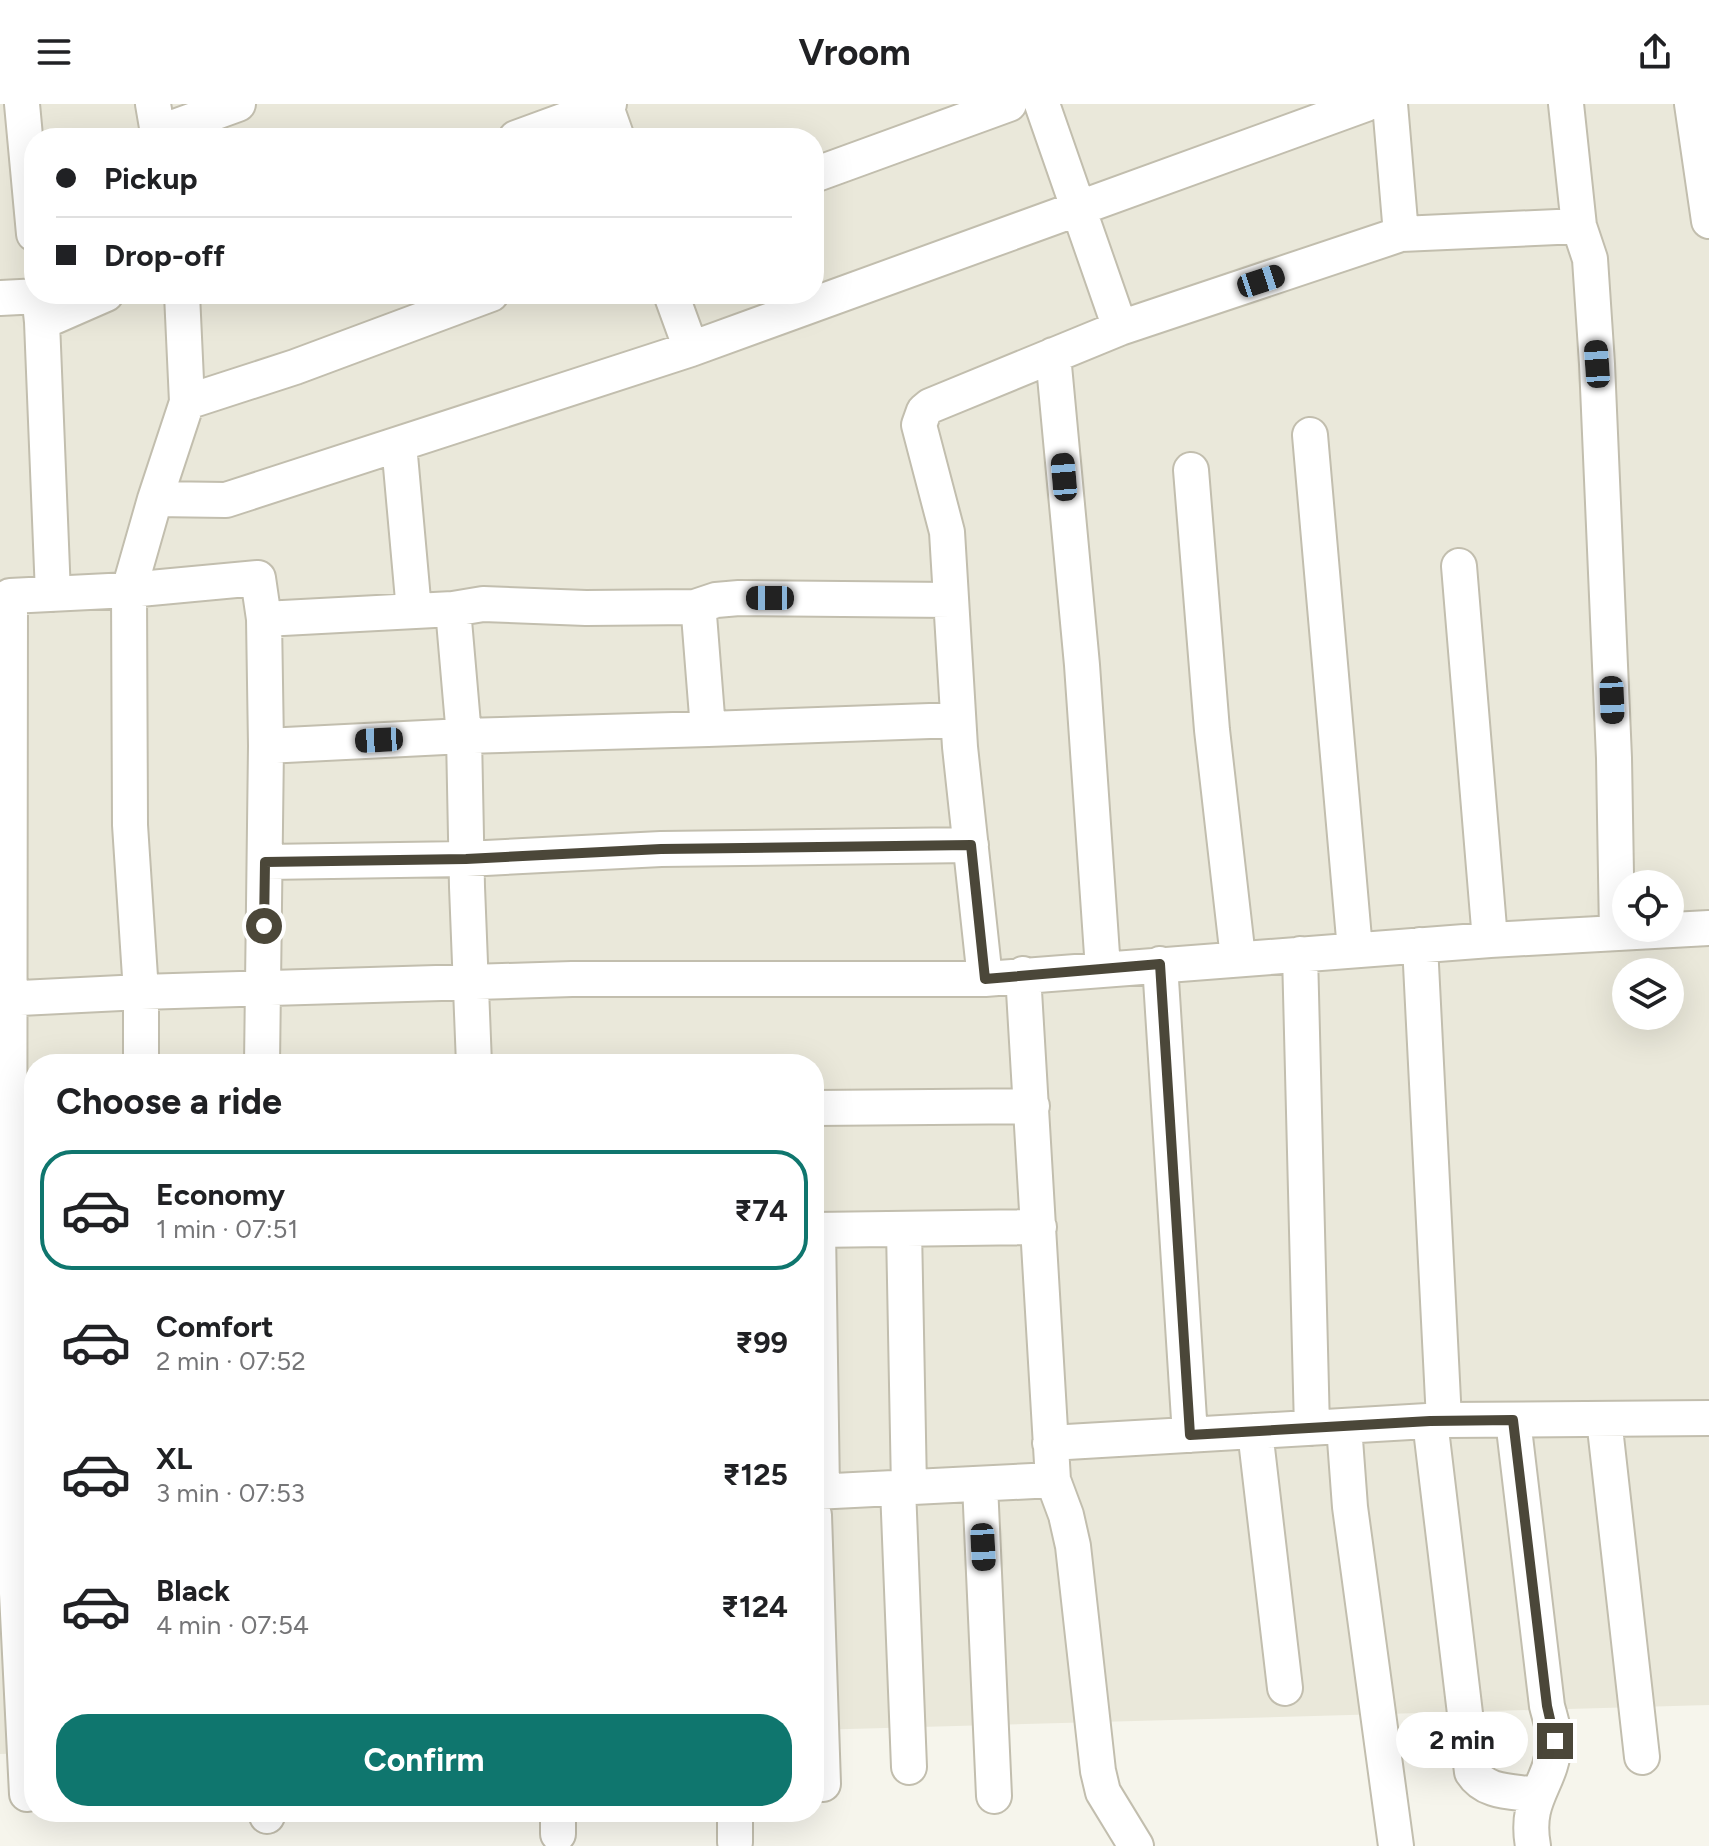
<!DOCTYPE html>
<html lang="en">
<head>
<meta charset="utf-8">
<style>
	body { margin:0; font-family:Figtree,sans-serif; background:#f2f2f2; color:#202124; height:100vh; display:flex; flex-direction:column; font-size:30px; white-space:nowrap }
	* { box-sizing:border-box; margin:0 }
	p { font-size:26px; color:#757577 }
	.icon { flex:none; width:44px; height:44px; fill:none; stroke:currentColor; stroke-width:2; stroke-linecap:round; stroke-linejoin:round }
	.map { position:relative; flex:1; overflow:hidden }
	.details { position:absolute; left:24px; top:950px; width:800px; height:768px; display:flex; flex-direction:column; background:#fff; border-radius:32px; box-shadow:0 8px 32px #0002 }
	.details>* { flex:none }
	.hud { position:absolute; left:24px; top:24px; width:800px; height:176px; border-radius:32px; box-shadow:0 8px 32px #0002; display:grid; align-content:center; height:176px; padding:0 32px; background:#fff }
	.tools { position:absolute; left:1612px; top:766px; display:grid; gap:16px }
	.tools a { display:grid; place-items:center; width:72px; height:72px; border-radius:50%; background:#fff; box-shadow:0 8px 32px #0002; font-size:40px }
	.end { position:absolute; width:36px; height:36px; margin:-18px; border:10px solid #4b4739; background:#fff; box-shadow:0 0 0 4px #fff }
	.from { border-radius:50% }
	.bubble { position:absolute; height:56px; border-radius:28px; background:#fff; box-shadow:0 8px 32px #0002; font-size:26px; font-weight:700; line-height:56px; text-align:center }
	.car { position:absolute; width:24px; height:48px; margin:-24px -12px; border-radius:10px; box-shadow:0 0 6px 2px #0007; background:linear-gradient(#222 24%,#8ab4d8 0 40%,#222 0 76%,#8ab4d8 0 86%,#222 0) }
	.hud b { display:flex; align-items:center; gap:28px; height:76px; font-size:30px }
	.hud b+b { border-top:2px solid #e0e0e0 }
	.hud i { width:20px; height:20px; background:#202124 }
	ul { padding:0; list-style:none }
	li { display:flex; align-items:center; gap:24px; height:120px; margin:0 16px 12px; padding:0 16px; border:4px solid transparent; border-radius:32px }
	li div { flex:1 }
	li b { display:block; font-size:30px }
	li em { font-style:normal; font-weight:700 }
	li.on { border-color:#0f766e }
	li>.icon { width:72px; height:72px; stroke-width:1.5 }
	h2 { padding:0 32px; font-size:36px; line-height:96px }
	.cta { display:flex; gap:16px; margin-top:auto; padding:16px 32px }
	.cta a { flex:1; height:92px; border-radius:32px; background:#0f766e; color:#fff; font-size:32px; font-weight:700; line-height:92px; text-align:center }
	header { display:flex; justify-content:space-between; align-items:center; height:104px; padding:0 32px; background:#fff; font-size:36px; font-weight:700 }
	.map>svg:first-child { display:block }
</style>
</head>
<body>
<header><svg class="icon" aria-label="menu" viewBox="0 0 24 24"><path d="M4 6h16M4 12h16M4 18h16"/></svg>Vroom<svg class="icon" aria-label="share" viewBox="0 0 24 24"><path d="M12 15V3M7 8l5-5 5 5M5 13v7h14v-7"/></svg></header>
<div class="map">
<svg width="1709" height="1742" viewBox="0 0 1709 1742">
	<rect width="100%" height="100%" fill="#f6f5ec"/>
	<path fill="#eae8da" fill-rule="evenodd" d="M0,0H1709V1601L814,1626V960H34V1649L0,1650ZM34,34H814V190H34ZM1626,780H1670V824H1626ZM1626,868H1670V912H1626Z"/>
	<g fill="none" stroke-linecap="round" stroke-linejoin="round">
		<defs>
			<path id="minor" d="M22,0L34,130
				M153,0L158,29L238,0
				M605,0L617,34
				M1042,0L1120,224L1401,130
				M1390,0L1401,130L1579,122L1566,0
				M1692,0L1709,117
				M516,34L609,0
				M814,71L1009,0
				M1579,122L1590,155L1597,260L1614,654L1617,829
				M39,190L42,218L106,190
				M671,190L691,245
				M0,194L40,192
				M42,218L53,490
				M1053,251L1082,561L1103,865
				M187,298L295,263L491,190
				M1310,331L1355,846
				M399,340L414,507
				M1191,366L1212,626L1238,854
				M155,395L226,396L691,245L1366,0
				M1459,462L1490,836
				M695,503L716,496L739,494L951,496
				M264,515L266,642
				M265,758L466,755L661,745L971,741
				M1420,841L1444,1316
				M1300,850L1312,1324
				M1160,860L1190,1331
				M1023,870L1053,1376L1066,1411L1073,1442L1098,1667L1103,1688L1136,1742
				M985,875L960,643L947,428L919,321L924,307L930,302L1120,224
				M0,895L141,888L572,875H985L1490,836L1709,824
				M141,960V888L130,721L129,486L258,474L264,515L453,505
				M262,960L266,642L464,632L708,625
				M474,960L467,783L464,632L453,505L483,500L586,504L695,503L699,511L708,625L958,616
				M814,1004L1032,1002
				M904,1125L909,1384
				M814,1126L1039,1123
				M818,1126L822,1387
				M1604,1315L1642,1653
				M1513,1316L1547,1602C1550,1614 1555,1627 1554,1639C1552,1681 1524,1693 1533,1742
				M1430,1317L1472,1668C1486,1690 1513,1687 1537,1691
				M1344,1322L1350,1403L1396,1742
				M1255,1327L1285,1584
				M1050,1339L1444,1316L1709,1314
				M980,1380L994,1692
				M898,1384L909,1663
				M814,1388L1053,1376
				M814,1411L823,1680
				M27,1690L9,1329L10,492L129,486L155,395L187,298L182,190
				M267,1708V1712
				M558,1708V1730
				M735,1708V1738"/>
		</defs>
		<use href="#minor" stroke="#c2beae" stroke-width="38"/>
		<use href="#minor" stroke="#fff" stroke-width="34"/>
	</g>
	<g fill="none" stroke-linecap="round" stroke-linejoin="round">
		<path stroke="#4b4739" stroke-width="10" d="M264,822L265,758L466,755L661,745L971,741L985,875L1160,860L1190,1331L1430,1317L1513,1316L1547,1602L1555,1637"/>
	</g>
</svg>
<div class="tools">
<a><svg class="icon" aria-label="locate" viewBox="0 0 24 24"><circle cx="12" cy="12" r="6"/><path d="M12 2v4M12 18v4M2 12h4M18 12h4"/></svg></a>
<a><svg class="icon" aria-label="layers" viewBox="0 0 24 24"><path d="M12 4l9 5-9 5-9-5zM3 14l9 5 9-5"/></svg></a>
</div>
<i class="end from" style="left:264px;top:822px"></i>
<i class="end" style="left:1555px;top:1637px"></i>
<div class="bubble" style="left:1396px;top:1608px;width:132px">2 min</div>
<i class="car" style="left:1261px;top:177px;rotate:72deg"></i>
<i class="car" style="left:1597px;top:260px;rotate:356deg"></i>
<i class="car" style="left:1064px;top:373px;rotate:355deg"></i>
<i class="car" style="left:770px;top:494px;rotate:270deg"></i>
<i class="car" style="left:1612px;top:596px;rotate:178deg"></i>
<i class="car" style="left:379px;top:636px;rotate:267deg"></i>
<i class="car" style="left:983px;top:1443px;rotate:177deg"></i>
<div class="hud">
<b><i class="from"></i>Pickup</b>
<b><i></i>Drop-off</b>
</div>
<section class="details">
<h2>Choose a ride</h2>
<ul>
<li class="on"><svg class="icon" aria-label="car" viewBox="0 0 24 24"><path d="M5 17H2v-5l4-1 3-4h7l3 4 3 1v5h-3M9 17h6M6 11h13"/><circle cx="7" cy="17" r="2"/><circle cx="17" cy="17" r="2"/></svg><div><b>Economy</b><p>1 min · 07:51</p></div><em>₹74</em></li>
<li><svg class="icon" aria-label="car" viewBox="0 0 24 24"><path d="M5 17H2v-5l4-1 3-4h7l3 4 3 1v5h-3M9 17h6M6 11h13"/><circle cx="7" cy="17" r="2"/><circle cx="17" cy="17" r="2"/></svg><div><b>Comfort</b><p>2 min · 07:52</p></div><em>₹99</em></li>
<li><svg class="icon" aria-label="car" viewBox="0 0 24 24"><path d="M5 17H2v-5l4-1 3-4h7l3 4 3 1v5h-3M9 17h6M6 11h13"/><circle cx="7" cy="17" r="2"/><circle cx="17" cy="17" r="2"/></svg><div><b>XL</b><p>3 min · 07:53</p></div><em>₹125</em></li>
<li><svg class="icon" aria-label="car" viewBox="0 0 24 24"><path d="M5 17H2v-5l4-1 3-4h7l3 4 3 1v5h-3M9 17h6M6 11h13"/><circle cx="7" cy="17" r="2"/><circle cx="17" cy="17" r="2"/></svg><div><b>Black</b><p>4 min · 07:54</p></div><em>₹124</em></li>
</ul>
<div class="cta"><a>Confirm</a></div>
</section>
</div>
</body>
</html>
